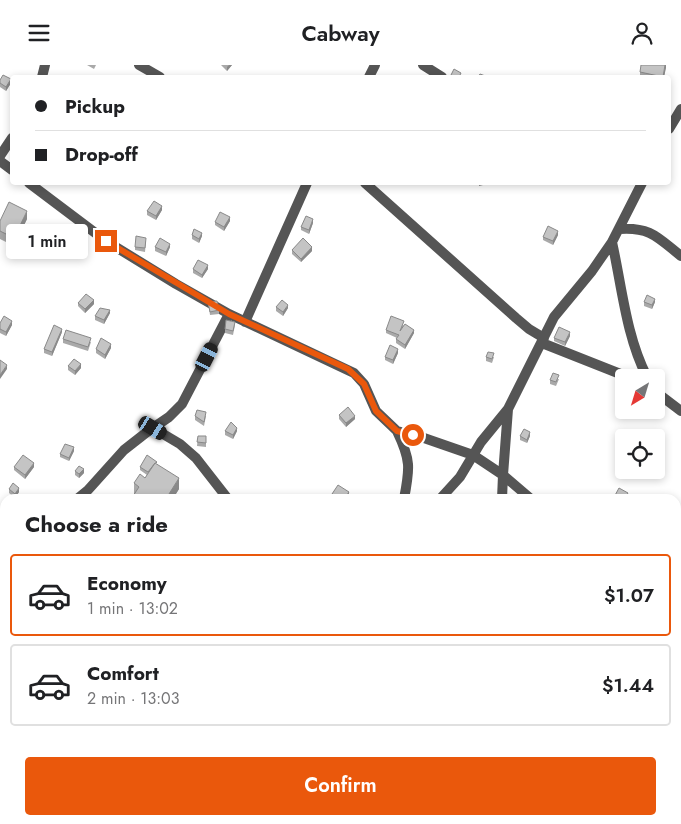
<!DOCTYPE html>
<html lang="en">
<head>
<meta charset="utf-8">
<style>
	body { margin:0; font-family:Jost,sans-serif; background:#f2f2f2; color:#202124; height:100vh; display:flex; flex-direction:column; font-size:19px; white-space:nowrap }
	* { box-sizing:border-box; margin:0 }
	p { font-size:16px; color:#757577 }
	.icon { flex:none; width:28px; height:28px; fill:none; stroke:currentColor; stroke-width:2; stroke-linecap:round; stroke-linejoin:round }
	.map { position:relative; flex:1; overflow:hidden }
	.details { position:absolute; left:0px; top:429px; width:681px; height:331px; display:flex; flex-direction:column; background:#fff; border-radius:15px 15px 0 0; box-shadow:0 2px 8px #0003 }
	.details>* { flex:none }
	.hud { position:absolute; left:10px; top:10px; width:661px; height:110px; border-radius:5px; box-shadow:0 2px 8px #0003; display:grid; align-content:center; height:110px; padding:0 25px; background:#fff }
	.needle { width:32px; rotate:218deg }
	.controls { position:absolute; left:615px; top:304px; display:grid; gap:10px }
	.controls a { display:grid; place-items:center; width:50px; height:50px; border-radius:5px; background:#fff; box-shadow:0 2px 8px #0003; font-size:25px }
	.end { position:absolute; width:22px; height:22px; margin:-11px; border:6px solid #ea580c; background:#fff; box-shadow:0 0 0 2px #fff }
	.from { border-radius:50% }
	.bubble { position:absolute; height:35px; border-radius:5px; background:#fff; box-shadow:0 2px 8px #0003; font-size:16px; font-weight:600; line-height:35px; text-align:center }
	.car { position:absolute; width:15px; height:30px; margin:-15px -8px; border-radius:6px; box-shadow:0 0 4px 1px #0007; background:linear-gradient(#222 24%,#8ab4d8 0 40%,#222 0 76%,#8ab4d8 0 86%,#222 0) }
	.hud b { display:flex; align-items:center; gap:18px; height:48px; font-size:19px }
	.hud b+b { border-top:1px solid #e0e0e0 }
	.hud i { width:12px; height:12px; background:#202124 }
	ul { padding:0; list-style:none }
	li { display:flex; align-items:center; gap:15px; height:82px; margin:0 10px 8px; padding:0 15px; border:2px solid #e0e0e0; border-radius:5px }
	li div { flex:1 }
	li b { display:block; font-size:19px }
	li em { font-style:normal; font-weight:600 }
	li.selected { border-color:#ea580c }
	li>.icon { width:45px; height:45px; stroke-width:1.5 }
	h2 { padding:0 25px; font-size:22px; line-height:60px }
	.action { display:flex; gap:10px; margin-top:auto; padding:10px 25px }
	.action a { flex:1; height:58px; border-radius:5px; background:#ea580c; color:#fff; font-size:20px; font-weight:600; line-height:58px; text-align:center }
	header { display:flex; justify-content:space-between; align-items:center; height:65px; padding:0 25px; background:#fff; font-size:22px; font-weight:600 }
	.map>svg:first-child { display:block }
</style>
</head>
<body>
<header><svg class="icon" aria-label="menu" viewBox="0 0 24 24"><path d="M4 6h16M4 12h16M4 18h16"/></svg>Cabway<svg class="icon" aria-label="person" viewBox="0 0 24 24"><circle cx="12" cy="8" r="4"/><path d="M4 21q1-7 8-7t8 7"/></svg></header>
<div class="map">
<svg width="681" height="759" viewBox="0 0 681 759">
	<rect width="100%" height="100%" fill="#fff"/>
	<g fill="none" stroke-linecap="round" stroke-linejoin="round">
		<path stroke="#555" stroke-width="10" d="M139,0L160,12
			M423,0L442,12
			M42,12L45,0
			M369,12L375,0
			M669,64L681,44
			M0,91L12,73
			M0,96L12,105
			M29,118L106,176L176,219L229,249L354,308L364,319L376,346L397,366L424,373L473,390L503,410L502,434
			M365,118L516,253L529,264L544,273
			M620,164C651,162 658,173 681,191
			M612,177C622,222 626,271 647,312
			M245,257L307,118
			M542,278L628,312
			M656,327L681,346
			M508,344L503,410L531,434
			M153,363L180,379L196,393L228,434
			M397,366C411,395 410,403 404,434
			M77,434L88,425L124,385L147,367L169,352L182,339L229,249
			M440,434L460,412L481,377L508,344L554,252L592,206L612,177L642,118
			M0,452L5,453
			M676,527L681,529
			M0,654L5,655
			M676,671L681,657
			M676,711L681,715
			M193,755L197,759
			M439,755L444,759
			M665,755V759
			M220,759L223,755
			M244,759V755
			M655,759L658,755"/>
	</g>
	<path fill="#a9a9a9" d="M87,0H96L94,4Z
		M221,0H232L227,6Z
		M666,0L664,12H640V7Z
		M0,15L11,18L6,26L0,22Z
		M162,145L156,155L147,150V146Z
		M27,154L14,181L0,174V156Z
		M230,156L224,166L215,160V157Z
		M313,158L309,169L301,165V162Z
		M192,170L202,171L199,178L192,174Z
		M558,170L553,180L543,175V172Z
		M146,176L145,187L135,185V182Z
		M155,182H170L166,191L155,186Z
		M292,185L312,186L301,197L292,189Z
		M193,204H208L202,213L193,208Z
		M208,237L219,245V249L210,250Z
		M644,237H655L652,244L644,241Z
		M78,238L94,239L85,248L78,241Z
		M276,242L288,243L283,251L276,246Z
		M110,248L104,259L95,255V251Z
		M0,258L12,260L6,271L0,268Z
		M235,260L233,270L225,268V264Z
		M404,260L403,262L414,268L405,284L396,278V274L397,273L386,268V265Z
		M62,267L52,291L44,288V284Z
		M570,271L565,281L554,276V273Z
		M63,274L91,277L88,286L63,278Z
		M111,283L105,294L96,288V284Z
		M398,288L393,299L385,295V292Z
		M486,292H494L492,298L486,296Z
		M68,301L81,303L75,310L68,305Z
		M559,314L556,321L550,319V315Z
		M339,350L355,354L346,362L339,354Z
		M195,351H206L204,361L195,355Z
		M225,366H237L233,374L225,370Z
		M198,371H206V382L197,381Z
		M520,371H530L527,378L520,375Z
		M74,386L69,396L60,392V389Z
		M157,399L179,424L174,432V434L134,429V418L145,413L147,410L140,405V402Z
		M14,402H34L25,414L14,405Z
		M75,406L84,408L79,413L75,410Z
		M9,424L19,427L15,433L9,428Z
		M332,429L349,430L346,434H333L332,433Z
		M5,506V520L0,517V510Z
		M292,755H309L306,759H296L292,756Z"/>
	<path fill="#898989" d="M229,0H232L227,6V2Z
		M665,0H666V3L664,12H663Z
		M11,14V18L6,26V22Z
		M479,118H487V119L479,121Z
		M162,141V145L156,155V151Z
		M27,146V154L14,181V173Z
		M230,152V156L224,166V162Z
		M313,154V158L309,169V165Z
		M558,166V170L553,180V176Z
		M202,168V171L199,178V174Z
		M170,179V182L166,191V187Z
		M312,182V186L301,197V194Z
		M208,200V204L202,213V210Z
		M655,234V237L652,244V240Z
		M94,235V239L85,248V244Z
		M288,240V243L283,251V247Z
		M110,245V248L104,259V255Z
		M12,256V260L6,271V267Z
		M62,264V267L52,291V287Z
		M414,265V268L405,284V280Z
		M570,267V271L565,281V277Z
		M111,279V283L105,294V290Z
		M398,284V288L393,299V295Z
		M81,299V303L75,310V306Z
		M7,300V304L0,314V310Z
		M355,351V354L346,362V358Z
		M237,363V366L233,374V370Z
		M530,367V371L527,378V375Z
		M74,382V386L69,396V393Z
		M34,398V402L25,414V410Z
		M84,404V408L79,413V409Z
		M179,413V424L174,432V434H169V429Z
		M19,423V427L15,433V429Z
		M349,427V430L346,434H344Z
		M306,755H309L306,759H303Z"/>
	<path fill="#c4c4c4" stroke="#898989" d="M641,0H665L663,12L640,7Z
		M454,4L461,8L459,12H450Z
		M480,9L488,12H478Z
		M3,10L11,14L6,22L0,18V15Z
		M154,136L162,141L156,151L147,146Z
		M9,137L27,146L14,173L0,166V156Z
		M220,147L230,152L224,162L215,157Z
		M306,151L313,154L309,165L301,162Z
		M548,161L558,166L553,176L543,172Z
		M194,164L202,168L199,174L192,170Z
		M136,171L146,173L145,183L135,182Z
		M160,173L170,179L166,187L155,182Z
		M303,173L312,182L301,194L292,185Z
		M198,195L208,200L202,210L193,204Z
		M86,229L94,235L85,244L78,238Z
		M647,230L655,234L652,240L644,237Z
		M282,235L288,240L283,247L276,242Z
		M217,236L219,245L210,247L208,237Z
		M100,243L110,245L104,255L95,251Z
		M4,251L12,256L6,267L0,264V258Z
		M391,251L404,256L400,266L405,259L414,265L405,280L396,274L399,270L386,265Z
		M226,255L235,257L233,266L225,264Z
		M54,260L62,264L52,287L44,284Z
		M559,262L570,267L565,277L554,273Z
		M66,265L91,273L88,282L63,274Z
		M101,273L111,279L105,290L96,284Z
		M390,280L398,284L393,295L385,292Z
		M488,287L494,288L492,294L486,292Z
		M74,294L81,299L75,306L68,301Z
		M0,295L7,300L0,310Z
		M553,308L559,310L556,317L550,315Z
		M348,342L355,351L346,358L339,350Z
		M197,345L206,347L204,357L195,351Z
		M231,357L237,363L233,370L225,366Z
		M524,364L530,367L527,375L520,371Z
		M198,371H206V378L197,377Z
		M65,379L74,382L69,393L60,389Z
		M23,390L34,398L25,410L14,402Z
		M147,390L157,397L156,398H155L148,407L140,402Z
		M155,398L179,413L169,429L174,432L173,434H131L139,422L134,418L140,409L145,413Z
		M79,401L84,404L79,409L75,406Z
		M13,418L19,423L15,429L9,424Z
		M338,420L349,427L344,434H339L332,429Z
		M619,423L628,428L624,434H613Z
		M3,505L5,506V517L0,513V510Z
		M296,755H306L303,759H301Z
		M320,755H334L331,759H322L319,756Z"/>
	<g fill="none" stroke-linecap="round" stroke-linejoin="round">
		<path stroke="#ea580c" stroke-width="6" d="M106,176L229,249L348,304L364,319L376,346L397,366L413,370"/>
	</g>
</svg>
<div class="controls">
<a><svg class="needle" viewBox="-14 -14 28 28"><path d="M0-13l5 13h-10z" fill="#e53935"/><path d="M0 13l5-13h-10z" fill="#757577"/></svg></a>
<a><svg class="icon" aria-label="locate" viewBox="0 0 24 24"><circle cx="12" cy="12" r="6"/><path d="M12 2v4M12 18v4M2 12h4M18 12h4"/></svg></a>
</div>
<i class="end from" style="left:413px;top:370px"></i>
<i class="end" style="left:106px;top:176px"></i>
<div class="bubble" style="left:6px;top:159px;width:82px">1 min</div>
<i class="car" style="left:207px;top:292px;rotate:27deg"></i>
<i class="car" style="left:153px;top:363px;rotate:121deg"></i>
<div class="hud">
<b><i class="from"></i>Pickup</b>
<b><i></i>Drop-off</b>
</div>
<section class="details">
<h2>Choose a ride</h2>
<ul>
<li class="selected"><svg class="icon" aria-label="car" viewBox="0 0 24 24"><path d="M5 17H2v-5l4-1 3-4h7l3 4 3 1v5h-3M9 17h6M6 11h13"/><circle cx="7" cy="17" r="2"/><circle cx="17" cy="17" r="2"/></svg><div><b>Economy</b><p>1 min · 13:02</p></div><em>$1.07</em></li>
<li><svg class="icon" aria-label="car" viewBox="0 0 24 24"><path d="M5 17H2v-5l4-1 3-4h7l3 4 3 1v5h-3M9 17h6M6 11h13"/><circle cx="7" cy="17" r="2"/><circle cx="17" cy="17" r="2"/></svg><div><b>Comfort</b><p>2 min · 13:03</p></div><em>$1.44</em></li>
</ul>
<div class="action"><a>Confirm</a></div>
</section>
</div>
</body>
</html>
